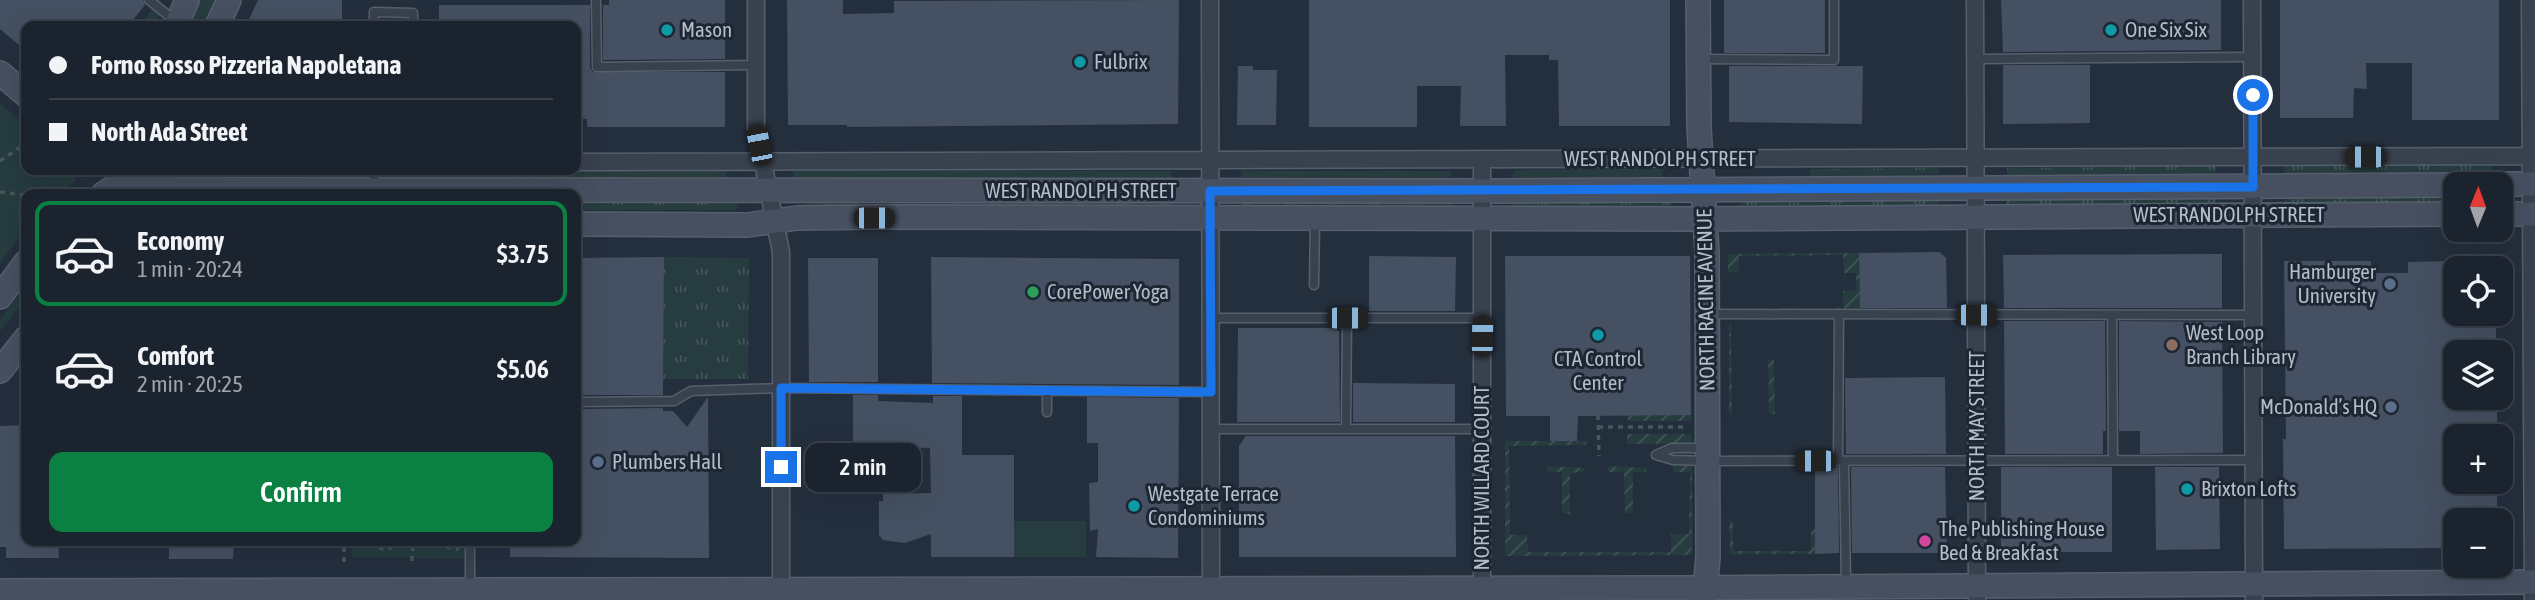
<!DOCTYPE html>
<html lang="en">
<head>
<meta charset="utf-8">
<style>
	body { margin:0; font-family:"Asap Condensed",sans-serif; background:#282f3a; color:#f1f3f6; height:100vh; display:flex; flex-direction:column; font-size:26px; white-space:nowrap }
	* { box-sizing:border-box; margin:0 }
	p { font-size:23px; color:#a0a4aa }
	.icon { flex:none; width:38px; height:38px; fill:none; stroke:currentColor; stroke-width:2; stroke-linecap:round; stroke-linejoin:round }
	.map { position:relative; flex:1; overflow:hidden }
	.sheet { position:absolute; left:21px; top:189px; width:560px; height:357px; display:flex; flex-direction:column; background:#1b232e; border-radius:14px; box-shadow:0 7px 28px #0002,0 0 0 2px #39404a }
	.sheet>* { flex:none }
	.top-card { position:absolute; left:21px; top:21px; width:560px; height:154px; border-radius:14px; box-shadow:0 7px 28px #0002,0 0 0 2px #39404a; display:grid; align-content:center; height:154px; padding:0 28px; background:#1b232e }
	.needle { width:46px; rotate:1deg }
	.fabs { position:absolute; left:2443px; top:172px; display:grid; gap:14px }
	.fabs a { display:grid; place-items:center; width:70px; height:70px; border-radius:14px; background:#1b232e; box-shadow:0 7px 28px #0002,0 0 0 2px #39404a; font-size:35px }
	.end { position:absolute; width:32px; height:32px; margin:-16px; border:9px solid #1a73e8; background:#fff; box-shadow:0 0 0 4px #fff }
	.from { border-radius:50% }
	.bubble { position:absolute; height:49px; border-radius:14px; background:#1b232e; box-shadow:0 7px 28px #0002,0 0 0 2px #39404a; font-size:23px; font-weight:600; line-height:49px; text-align:center }
	.car { position:absolute; width:21px; height:42px; margin:-21px -10px; border-radius:9px; box-shadow:0 0 5px 2px #0007; background:linear-gradient(#222 24%,#8ab4d8 0 40%,#222 0 76%,#8ab4d8 0 86%,#222 0) }
	.top-card b { display:flex; align-items:center; gap:24px; height:66px; font-size:26px }
	.top-card b+b { border-top:2px solid #39404a }
	.top-card i { width:18px; height:18px; background:#f1f3f6 }
	ul { padding:12px 0 0; list-style:none }
	li { display:flex; align-items:center; gap:21px; height:105px; margin:0 14px 10px; padding:0 14px; border:4px solid transparent; border-radius:14px }
	li div { flex:1 }
	li b { display:block; font-size:26px }
	li em { font-style:normal; font-weight:600 }
	li.on { border-color:#0b8043 }
	li>.icon { width:63px; height:63px; stroke-width:1.5 }
	.cta { display:flex; gap:14px; margin-top:auto; padding:14px 28px }
	.cta a { flex:1; height:80px; border-radius:14px; background:#0b8043; color:#fff; font-size:28px; font-weight:600; line-height:80px; text-align:center }
	.map>svg:first-child { display:block }
</style>
</head>
<body>
<div class="map">
<svg width="2535" height="600" viewBox="0 0 2535 600">
	<defs>
		<pattern id="grass-tufts" width="24" height="20" patternUnits="userSpaceOnUse" patternTransform="scale(1.75)"><rect width="24" height="20" fill="#263c3f"/><path d="M3 7l-1-3M5 7V3M7 7l1-3M15 17l-1-3M17 17v-4M19 17l1-3" fill="none" stroke="#435659"/></pattern>
		<pattern id="garden-furrows" width="10" height="10" patternUnits="userSpaceOnUse" patternTransform="scale(1.75)"><rect width="10" height="10" fill="#263c3f"/><path d="M-1 1l2-2M0 10L10 0M9 11l2-2" fill="none" stroke="#435659"/></pattern>
	</defs>
	<rect width="100%" height="100%" fill="#242f3e"/>
	<path fill="url(#grass-tufts)" d="M199,0H214L205,26H188Z
		M153,8L160,14L154,26H139Z
		M2493,165V172L2284,173V166Z
		M2216,166V174L2007,175V168Z
		M1938,168V174L1810,176V169Z
		M1662,169V177H1513L1514,170Z
		M209,170H326L334,171V177L206,176Z
		M405,170L726,171V179H405Z
		M794,171H1171L1172,178H794Z
		M1241,171H1451V177H1241Z
		M2455,196V204H2284V197Z
		M2216,198V206H2007V199Z
		M1939,200L1938,207L1741,208V201Z
		M1671,201V208H1514V202Z
		M576,203H737V210H576Z
		M1173,203V210L803,209V204Z
		M1241,203H1451V209H1241Z
		M664,257L749,258L748,379H663Z"/>
	<path fill="#263c3f" d="M0,103L26,126V170H77L78,174C69,197 47,194 26,194V228L0,263Z
		M26,286V298L0,331V320Z
		M1014,521H1086V557H1014Z
		M352,541H465V559L351,557Z"/>
	<path fill="url(#garden-furrows)" d="M1859,253L1860,310H1844L1843,291L1856,290V273H1844L1843,255L1739,256V271L1728,273V254Z
		M1729,324H1731L1732,412L1729,415Z
		M1768,360H1774L1775,414H1769Z
		M1628,415H1691V421H1628Z
		M1627,434H1691V444H1627Z
		M1505,441H1587L1586,445L1509,446L1510,535H1527L1528,552H1671V534H1689L1690,472H1673V465H1692V555L1505,556Z
		M1547,466L1585,468L1583,472L1570,473V514L1562,513V472H1547Z
		M1609,466L1647,468L1646,472H1633V513H1625L1624,472H1609L1607,470Z
		M1729,520L1733,522V551H1811V532L1815,529L1816,554H1730Z"/>
	<path fill="#455162" d="M0,0H143L145,5L128,26H26V51L0,29Z
		M258,0H342V26H246Z
		M609,0H725V59L603,60V5H609Z
		M787,0H843V14L894,13V1L1179,0L1178,124L847,127V125H788Z
		M1309,0H1670V126H1559L1558,60H1549V55H1505L1506,126H1460L1461,86H1417V127H1309Z
		M1724,0H1825V53H1724Z
		M2001,0H2221V50L2003,52Z
		M2280,0H2499V120H2412V63H2366L2367,89L2354,88L2353,118H2280Z
		M439,5H590V67L593,72H725V127H587V119H576V26H439Z
		M2003,65H2090V123L2003,124Z
		M1238,66H1253V70H1277L1276,125H1237Z
		M1729,66H1863L1862,124L1729,122Z
		M1940,252L1946,258L1947,308H1860L1859,253Z
		M2222,254V308H2004L2003,255Z
		M1369,256L1456,257L1455,311H1369Z
		M1505,256H1690L1691,415L1578,416L1577,441H1550V416H1506Z
		M664,257L663,395H576V258Z
		M931,257L1179,259V385L932,383Z
		M808,258H878V382H809Z
		M2284,261H2371V273H2408V262L2455,261V313H2496V352H2455V397H2497V436H2455V481H2497V520H2455V548L2284,549L2283,439H2286Z
		M2004,321H2105L2106,431H2103V454H2005Z
		M2119,321L2222,322L2223,453L2140,454V431H2119Z
		M1238,328H1334L1339,331L1340,422H1237Z
		M1945,377L1946,454H1846L1845,378Z
		M1353,383L1455,384V422H1353Z
		M853,395H878V401L933,403V396H962V455H1014V557H931V534L905,543L883,540L879,535V501H883V494L931,493L930,448L895,447V470H853Z
		M708,397L709,558L510,557V541H576V409L663,408V411H673L687,427Z
		M1087,397L1179,398L1178,558L1096,557L1098,529L1090,531L1089,483L1098,482V443H1087Z
		M26,425V541H58L59,558H6V547H0V426Z
		M1246,436H1455L1456,557H1239V446Z
		M1815,467H1838L1839,553L1815,554Z
		M1851,467H1945L1947,553H1852Z
		M2001,467H2112V552H2001Z
		M2155,467H2219L2220,549L2156,550Z
		M169,541H234L233,559H169Z"/>
	<g fill="none" stroke-linecap="round" stroke-linejoin="round">
		<defs>
			<path id="lane" d="M149,0L174,20
				M596,0L597,67L756,65
				M374,26V12L413,13V26
				M1701,59L1834,60V0
				M1975,59L2252,57
				M374,170V188
				M1314,285L1315,221
				M1711,314L2253,315
				M2112,315L2113,460
				M1211,318H1482
				M1047,391V412
				M576,402L674,401L691,391L781,388L1211,392
				M1211,429H1482
				M1346,429L1347,318
				M1704,448H1672L1656,455L1673,460L1708,461L2254,460
				M1838,461L1839,314
				M1844,461L1846,584
				M470,587V541"/>
			<path id="street" d="M756,0V128L781,252V597
				M1210,0L1211,600
				M1975,0L1977,600
				M2252,0L2254,600
				M2530,0L2533,600
				M1482,159V588
				M576,162L2535,156"/>
			<path id="secondary" d="M1698,0L1699,128L1707,252L1708,557L1704,600
				M176,26L187,0
				M217,26L229,0
				M0,73L26,95
				M127,180L177,189L374,190L1504,191L2455,185
				M2501,184H2535
				M103,194L138,171
				M2501,214H2535
				M576,224L748,225L797,218L874,217L1687,219L2455,214
				M0,297L26,262
				M0,371L26,338
				M0,591L1683,588L2535,582"/>
		</defs>
		<use href="#lane" stroke="#565f6c" stroke-width="11"/>
		<use href="#street" stroke="#565f6c" stroke-width="19"/>
		<use href="#secondary" stroke="#565f6c" stroke-width="26"/>
		<path stroke="#44595c" stroke-width="3.5" stroke-dasharray="5 5" stroke-linecap="butt" d="M0,161L26,143
			M0,192L24,195
			M1598,415L1599,456
			M1598,427H1687
			M371,541L382,549L390,548L401,541
			M438,541L446,547L459,549
			M412,561L413,541
			M344,562V541"/>
		<use href="#lane" stroke="#38414e" stroke-width="8"/>
		<use href="#street" stroke="#38414e" stroke-width="16"/>
		<use href="#secondary" stroke="#465061" stroke-width="23"/>
	</g>
	<g fill="none" stroke-linecap="round" stroke-linejoin="round">
		<path stroke="#1a73e8" stroke-width="9" d="M781,467V388L1211,392L1210,191L2253,187V95"/>
	</g>
	<g fill="#0f9aa8" stroke="#1d2633" stroke-width="2.5">
		<circle cx="667" cy="30" r="7"/>
		<circle cx="2111" cy="30" r="7"/>
		<circle cx="1080" cy="62" r="7"/>
		<circle cx="1598" cy="335" r="7"/>
		<circle cx="2187" cy="489" r="7"/>
		<circle cx="1134" cy="506" r="7"/>
	</g>
	<g fill="#5c6f8a" stroke="#1d2633" stroke-width="2.5">
		<circle cx="2390" cy="284" r="7"/>
		<circle cx="2391" cy="407" r="7"/>
		<circle cx="598" cy="462" r="7"/>
	</g>
	<circle fill="#2e9e5b" stroke="#1d2633" stroke-width="2.5" cx="1033" cy="292" r="7"/>
	<circle fill="#8d6e63" stroke="#1d2633" stroke-width="2.5" cx="2172" cy="345" r="7"/>
	<circle fill="#d1479c" stroke="#1d2633" stroke-width="2.5" cx="1925" cy="541" r="7"/>
	<g text-anchor="middle" stroke-width="6" stroke-linejoin="round" paint-order="stroke">
		<g font-size="21" fill="#b4bcc9" stroke="#1d2633" text-anchor="start">
			<text x="681" y="37">Mason</text>
			<text x="2125" y="37">One Six Six</text>
			<text x="1094" y="69">Fulbrix</text>
			<text x="2376" y="279" text-anchor="end">Hamburger<tspan x="2376" dy="24">University</tspan></text>
			<text x="1047" y="299">CorePower Yoga</text>
			<text x="2186" y="340">West Loop<tspan x="2186" dy="24">Branch Library</tspan></text>
			<text x="1598" y="366" text-anchor="middle">CTA Control<tspan x="1598" dy="24">Center</tspan></text>
			<text x="2377" y="414" text-anchor="end">McDonald’s HQ</text>
			<text x="612" y="469">Plumbers Hall</text>
			<text x="2201" y="496">Brixton Lofts</text>
			<text x="1148" y="501">Westgate Terrace<tspan x="1148" dy="24">Condominiums</tspan></text>
			<text x="1939" y="536">The Publishing House<tspan x="1939" dy="24">Bed &amp; Breakfast</tspan></text>
		</g>
		<g font-size="21" fill="#b4bcc9" stroke="#1d2633">
			<text x="1660" y="166">WEST RANDOLPH STREET</text>
			<text x="1081" y="198">WEST RANDOLPH STREET</text>
			<text x="2229" y="222">WEST RANDOLPH STREET</text>
			<text transform="translate(1706 300) rotate(-91)" y="7">NORTH RACINE AVENUE</text>
			<text transform="translate(1977 426) rotate(-90)" y="7">NORTH MAY STREET</text>
			<text transform="translate(1482 478) rotate(-90)" y="7">NORTH WILLARD COURT</text>
		</g>
	</g>
</svg>
<div class="fabs">
<a><svg class="needle" viewBox="-14 -14 28 28"><path d="M0-13l5 13h-10z" fill="#e53935"/><path d="M0 13l5-13h-10z" fill="#a0a4aa"/></svg></a>
<a><svg class="icon" aria-label="locate" viewBox="0 0 24 24"><circle cx="12" cy="12" r="6"/><path d="M12 2v4M12 18v4M2 12h4M18 12h4"/></svg></a>
<a><svg class="icon" aria-label="layers" viewBox="0 0 24 24"><path d="M12 4l9 5-9 5-9-5zM3 14l9 5 9-5"/></svg></a>
<a>+</a>
<a>−</a>
</div>
<i class="end from" style="left:2253px;top:95px"></i>
<i class="end" style="left:781px;top:467px"></i>
<div class="bubble" style="left:805px;top:443px;width:116px">2 min</div>
<i class="car" style="left:759px;top:145px;rotate:349deg"></i>
<i class="car" style="left:2365px;top:157px;rotate:270deg"></i>
<i class="car" style="left:874px;top:218px;rotate:90deg"></i>
<i class="car" style="left:1976px;top:315px;rotate:90deg"></i>
<i class="car" style="left:1347px;top:318px;rotate:90deg"></i>
<i class="car" style="left:1482px;top:336px;rotate:1deg"></i>
<i class="car" style="left:1815px;top:461px;rotate:270deg"></i>
<div class="top-card">
<b><i class="from"></i>Forno Rosso Pizzeria Napoletana</b>
<b><i></i>North Ada Street</b>
</div>
<section class="sheet">
<ul>
<li class="on"><svg class="icon" aria-label="car" viewBox="0 0 24 24"><path d="M5 17H2v-5l4-1 3-4h7l3 4 3 1v5h-3M9 17h6M6 11h13"/><circle cx="7" cy="17" r="2"/><circle cx="17" cy="17" r="2"/></svg><div><b>Economy</b><p>1 min · 20:24</p></div><em>$3.75</em></li>
<li><svg class="icon" aria-label="car" viewBox="0 0 24 24"><path d="M5 17H2v-5l4-1 3-4h7l3 4 3 1v5h-3M9 17h6M6 11h13"/><circle cx="7" cy="17" r="2"/><circle cx="17" cy="17" r="2"/></svg><div><b>Comfort</b><p>2 min · 20:25</p></div><em>$5.06</em></li>
</ul>
<div class="cta"><a>Confirm</a></div>
</section>
</div>
</body>
</html>
